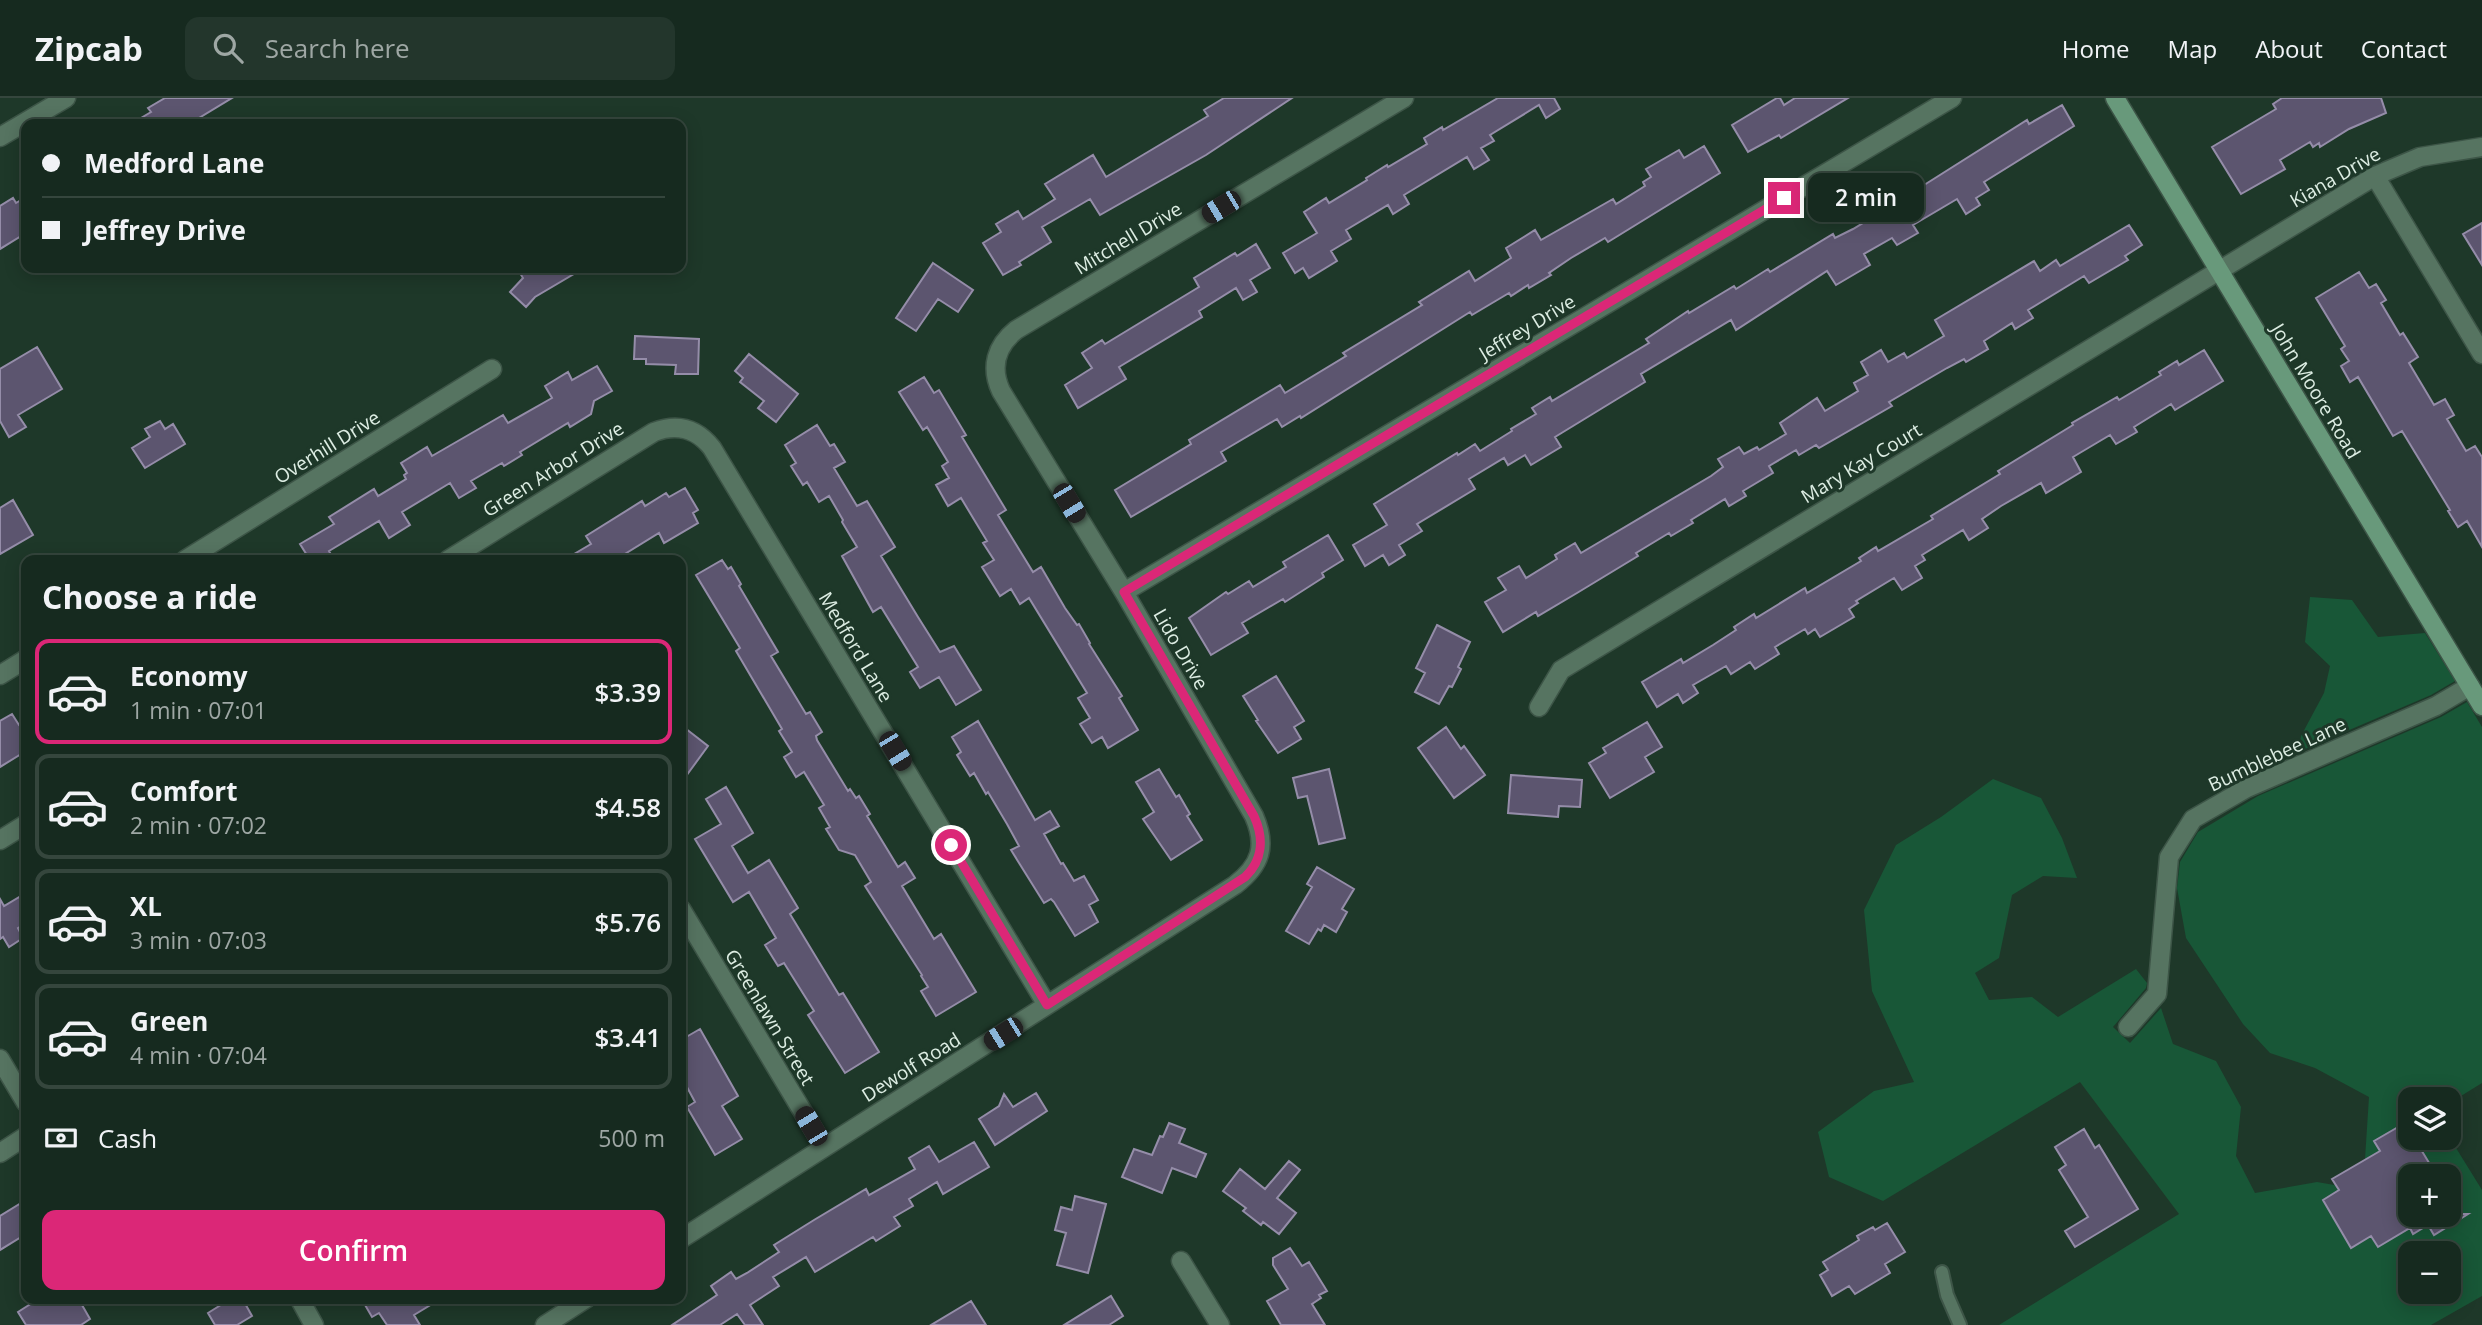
<!DOCTYPE html>
<html lang="en">
<head>
<meta charset="utf-8">
<style>
	body { margin:0; font-family:"Open Sans",sans-serif; background:#23362c; color:#f1f3f6; height:100vh; display:flex; flex-direction:column; font-size:26px; white-space:nowrap }
	* { box-sizing:border-box; margin:0 }
	p { font-size:23px; color:#9ea7a4 }
	.icon { flex:none; width:38px; height:38px; fill:none; stroke:currentColor; stroke-width:2; stroke-linecap:round; stroke-linejoin:round }
	.map { position:relative; flex:1; overflow:hidden }
	.sheet { position:absolute; left:21px; top:457px; width:665px; height:749px; display:flex; flex-direction:column; background:#162a1f; border-radius:14px; box-shadow:0 4px 18px #0003,0 0 0 2px #35463d }
	.sheet>* { flex:none }
	.banner { position:absolute; left:21px; top:21px; width:665px; height:154px; border-radius:14px; box-shadow:0 4px 18px #0003,0 0 0 2px #35463d; display:grid; align-content:center; height:154px; padding:0 21px; background:#162a1f }
	.buttons { position:absolute; left:2398px; top:989px; display:grid; gap:14px }
	.buttons a { display:grid; place-items:center; width:63px; height:63px; border-radius:14px; background:#162a1f; box-shadow:0 4px 18px #0003,0 0 0 2px #35463d; font-size:35px }
	.end { position:absolute; width:32px; height:32px; margin:-16px; border:9px solid #db2777; background:#fff; box-shadow:0 0 0 4px #fff }
	.from { border-radius:50% }
	.bubble { position:absolute; height:49px; border-radius:14px; background:#162a1f; box-shadow:0 4px 18px #0003,0 0 0 2px #35463d; font-size:23px; font-weight:600; line-height:49px; text-align:center }
	.car { position:absolute; width:21px; height:42px; margin:-21px -10px; border-radius:9px; box-shadow:0 0 5px 2px #0007; background:linear-gradient(#222 24%,#8ab4d8 0 40%,#222 0 76%,#8ab4d8 0 86%,#222 0) }
	.banner b { display:flex; align-items:center; gap:24px; height:66px; font-size:26px }
	.banner b+b { border-top:2px solid #35463d }
	.banner i { width:18px; height:18px; background:#f1f3f6 }
	ul { padding:0; list-style:none }
	li { display:flex; align-items:center; gap:21px; height:105px; margin:0 14px 10px; padding:0 7px; border:4px solid #35463d; border-radius:14px }
	li div { flex:1 }
	li b { display:block; font-size:26px }
	li em { font-style:normal; font-weight:600 }
	li.on { border-color:#db2777 }
	li>.icon { width:63px; height:63px; stroke-width:1.5 }
	h2 { padding:0 21px; font-size:32px; line-height:84px }
	.pay { display:flex; align-items:center; gap:18px; height:77px; padding:0 21px; font-size:26px }
	.pay p { margin-inline-start:auto }
	.button { display:flex; gap:14px; margin-top:auto; padding:14px 21px }
	.button a { flex:1; height:80px; border-radius:14px; background:#db2777; color:#fff; font-size:28px; font-weight:600; line-height:80px; text-align:center }
	header { display:flex; align-items:center; gap:42px; box-sizing:border-box; height:98px; padding:0 35px; background:#162a1f; border-bottom:2px solid #35463d }
	header strong { font-size:33px }
	nav { display:flex; gap:38px; margin-inline-start:auto; font-size:24px }
	.search { width:490px; height:63px; background:#23362c; display:flex; align-items:center; gap:18px; box-sizing:border-box; padding:0 24px; border-radius:14px; color:#9ea7a4; font-size:26px }
	.map>svg:first-child { display:block }
</style>
</head>
<body>
<header>
<strong>Zipcab</strong>
<div class="search"><svg class="icon" aria-label="search" viewBox="0 0 24 24"><circle cx="10" cy="10" r="6"/><path d="M15 15l6 6"/></svg>Search here</div>
<nav><a>Home</a><a>Map</a><a>About</a><a>Contact</a></nav>
</header>
<div class="map">
<svg width="2482" height="1227" viewBox="0 0 2482 1227">
	<rect width="100%" height="100%" fill="#1e3829"/>
	<path fill="#185737" fill-rule="evenodd" d="M2310,499L2352,502L2378,539L2425,535L2455,583L2431,597L2298,654L2301,638L2324,595L2330,568L2305,544Z
		M2467,604L2482,629V985L2448,1006V1001H2410V1040H2448V1037L2482,1092V1198L2431,1227H1999L2179,1116L2080,984L1883,1103L1829,1079L1818,1034L1874,993L1914,984L1872,893L1864,812L1896,747L1941,719L1993,681L2041,700L2062,740L2077,780L2043,778L2012,797L1999,860L1975,875L1989,902L2032,899L2058,919L2136,871L2147,885L2146,890L2113,929L2130,945L2161,910L2173,946L2216,963L2241,1009L2236,1058L2255,1095L2317,1084L2346,1089L2365,1061L2369,999L2315,970L2270,955L2243,926L2186,840L2177,790L2180,764L2198,734L2258,698L2441,619ZM2410,1078H2448V1116H2410ZM2410,1155H2448V1194H2410Z"/>
	<path fill="#5c556f" stroke="#958da9" stroke-width="2" d="M165,0H232L189,26H131L151,14L148,10Z
		M1224,0H1292L1206,57L1100,117L1090,101L1042,129L1051,144L1019,164L1021,167L1003,177L983,145L1001,134L996,126L1018,113L1023,121L1055,101L1045,86L1093,57L1106,79L1208,18L1204,12Z
		M1498,0H1554L1560,11L1546,20L1539,7L1490,37L1494,43L1481,50L1489,62L1474,71L1467,59L1404,97L1409,106L1393,116L1388,107L1346,132L1351,141L1331,153L1337,163L1309,180L1303,170L1295,175L1283,155L1317,135L1304,114L1326,100L1329,105L1367,82L1366,80L1387,67L1388,69L1427,46L1424,40L1442,29L1443,32Z
		M1777,0H1780L1784,7L1795,0H1848L1781,40L1779,37L1748,54L1732,27Z
		M2282,0H2381L2386,15L2349,31L2320,49L2319,45L2313,49L2310,44L2280,62L2285,71L2241,96L2212,49L2276,11L2273,6Z
		M2062,7L2074,28L1984,84L1989,92L1976,100L1980,107L1966,116L1957,101L1913,127L1918,135L1897,147L1892,140L1864,156L1870,167L1836,187L1827,173L1736,232L1731,222L1641,276L1645,284L1555,339L1561,349L1531,367L1525,357L1508,367L1504,360L1469,381L1475,391L1417,426L1422,433L1399,447L1405,457L1389,467L1383,457L1365,468L1353,447L1387,427L1374,406L1457,355L1458,357L1475,346L1480,353L1512,333L1511,331L1536,316L1532,310L1550,299L1552,303L1649,245L1646,241L1688,213L1689,215L1734,188L1736,191L1768,171L1770,174L1833,136L1835,140L1853,131L1886,111L1884,108L1900,98L1902,101L2027,22L2029,26Z
		M1704,48L1720,75L1608,144L1605,140L1571,160L1549,175L1551,177L1529,190L1528,187L1511,198L1509,195L1472,217L1470,214L1301,320L1300,318L1282,329L1277,321L1221,354L1226,363L1131,419L1115,392L1191,346L1189,342L1280,287L1285,295L1346,258L1343,255L1422,207L1419,204L1469,173L1475,183L1511,160L1506,150L1535,132L1541,142L1613,101L1616,106L1645,88L1643,84L1651,79L1646,71L1679,52L1684,60Z
		M26,99V135L0,151V108L13,100L16,105Z
		M2482,125V167L2463,136Z
		M2129,127L2142,147L2125,158L2128,162L2089,185L2084,178L2028,212L2033,220L2015,231L2012,225L1984,243L1988,251L1966,264L1964,261L1947,270L1889,304L1892,308L1819,350L1816,347L1799,357L1796,352L1769,368L1773,375L1743,393L1746,398L1729,408L1725,401L1691,422L1693,425L1671,438L1669,435L1636,455L1638,458L1577,495L1538,518L1536,514L1503,534L1485,504L1506,492L1498,480L1519,468L1526,480L1557,461L1555,457L1575,445L1581,455L1711,378L1723,369L1718,361L1739,349L1744,356L1757,349L1759,352L1786,336L1780,325L1817,300L1825,313L1858,293L1854,285L1868,277L1861,264L1881,252L1888,264L1904,255L1907,260L1944,238L1935,222L2034,163L2040,173L2056,162L2060,168Z
		M1256,146L1270,170L1250,182L1257,194L1243,202L1236,190L1199,213L1202,219L1119,269L1126,281L1078,310L1065,287L1092,270L1082,255L1102,242L1105,246L1199,189L1194,180L1235,155L1237,158Z
		M933,165L973,192L958,214L938,201L916,233L896,220Z
		M517,170H584L535,199L526,209L510,194L523,180Z
		M2359,174L2369,190L2376,186L2386,202L2381,205L2400,237L2403,235L2418,259L2409,265L2434,307L2445,301L2454,317L2447,321L2466,353L2475,348L2482,359V449L2467,423L2458,429L2448,413L2450,412L2402,333L2393,338L2358,279L2350,284L2341,268L2349,263L2341,251L2345,248L2316,200Z
		M635,238L699,241L698,276H675L676,267L646,266V261H634Z
		M37,249L62,291L18,317L26,329L9,339L0,323V271Z
		M2204,252L2223,283L2175,312L2171,306L2134,329L2137,334L2116,346L2110,337L2073,359L2081,374L2046,395L2041,385L2001,408L1982,421L1988,430L1969,442L1963,432L1922,457L1925,462L1915,468L1922,480L1902,492L1894,480L1856,503L1858,505L1849,511L1854,519L1820,539L1815,531L1808,536L1805,531L1775,549L1779,556L1755,571L1750,564L1731,576L1726,568L1693,587L1698,595L1683,605L1678,596L1657,609L1642,584L1681,561L1683,565L1713,547L1736,532L1734,529L1754,516L1756,520L1805,490L1807,495L1861,463L1859,460L1876,449L1878,453L1933,421L1931,418L2000,376L1998,373L2073,327L2072,325L2117,299L2119,302L2161,277L2159,274L2177,263L2179,267Z
		M749,256L798,296L776,324L758,310L764,303L740,284L743,280L735,273Z
		M597,268L612,293L594,303L591,316L570,329L568,325L520,354L522,357L504,368L502,365L471,383L476,390L459,400L450,385L402,414L410,427L389,440L379,423L329,453L334,462H310L300,446L334,426L329,419L374,391L378,398L406,381L404,377L407,375L401,365L427,349L432,358L503,317L508,325L552,300L545,288L568,274L572,282Z
		M924,279L934,295L939,292L966,337L962,339L1006,412L998,417L1033,474L1041,469L1065,510L1077,527L1079,526L1090,545L1089,546L1122,598L1119,600L1138,632L1108,650L1102,639L1092,645L1080,626L1090,620L1078,600L1087,595L1029,500L1020,506L1011,491L1000,498L982,469L994,462L983,445L987,443L961,400L948,408L936,387L949,380L942,368L948,364L927,329L923,332L899,294Z
		M160,323L165,331L173,326L185,346L145,370L132,350L150,339L145,331Z
		M817,327L830,348L834,346L845,364L834,370L857,408L867,403L895,449L881,458L918,519L940,554L954,548L981,592L956,607L939,579L920,590L910,574L918,569L881,509L873,514L842,458L857,449L842,424L843,422L829,398L819,404L807,384L803,387L791,368L796,365L785,347Z
		M685,390L698,412L693,415L698,425L664,445L659,435L615,462H564L591,446L586,438L642,403L645,408L666,395L669,399Z
		M13,402L33,437L0,456V410Z
		M1328,437L1343,462L1322,475L1324,479L1285,504L1283,501L1242,525L1248,535L1211,557L1189,520L1226,494L1228,496L1249,483L1253,489L1286,469L1283,464Z
		M722,462L728,471L731,469L741,486L739,488L778,554L771,558L806,616L810,614L822,634L816,638L817,642L848,693L850,691L856,700L859,698L870,716L867,718L898,769L905,764L915,780L902,788L934,841L941,836L976,894L936,918L921,893L928,889L921,878L922,877L865,788L871,784L855,757L839,752L826,731L830,729L819,710L824,707L804,674L796,679L784,659L792,654L779,633L782,631L736,553L740,550L696,477Z
		M1437,527L1470,544L1458,569L1461,571L1452,589L1449,588L1439,606L1415,594L1425,575L1416,570Z
		M1276,578L1304,623L1294,629L1301,641L1278,655L1256,623L1258,622L1243,598Z
		M12,616L19,627L26,623V653L0,669V623Z
		M978,623L1035,722L1050,713L1059,728L1044,736L1061,766L1063,765L1074,783L1084,778L1098,802L1089,807L1098,824L1075,838L1054,804L1051,801L1044,805L1011,752L1019,748L1007,726L988,694L986,696L974,675L970,678L957,657L961,654L952,639Z
		M1647,624L1662,649L1645,659L1654,674L1610,700L1589,665L1606,655L1603,650Z
		M681,627L708,648L681,685Z
		M1446,629L1461,651L1464,648L1485,677L1454,700L1418,650Z
		M1159,671L1176,699L1179,697L1190,716L1187,718L1202,742L1171,762L1143,721L1154,714L1136,684Z
		M1329,671L1345,740L1319,746L1307,698L1298,700L1293,680Z
		M1511,677L1582,682L1580,709L1559,708L1558,719L1508,715Z
		M726,689L753,735L732,748L748,775L769,762L798,810L790,816L839,897L843,895L879,954L845,975L808,917L814,913L784,865L778,868L765,847L776,840L749,794L733,804L695,741L721,726L706,701Z
		M1317,769L1354,791L1342,811L1347,814L1336,834L1324,827L1321,833L1318,831L1309,846L1286,833L1312,789L1307,786Z
		M26,795V825L18,830L23,840L9,849L3,839L0,841V801L4,808Z
		M700,931L738,998L722,1008L742,1041L715,1057L687,1009L695,1004L681,978V942Z
		M1036,995L1047,1013L995,1047L979,1021L999,1008L1004,996L1013,1009Z
		M1169,1025L1185,1031L1179,1045L1206,1056L1196,1079L1172,1070L1162,1095L1122,1079L1134,1051L1152,1057L1160,1038L1163,1039Z
		M2405,1025L2410,1033V1040H2414L2437,1078H2410V1116H2468L2434,1137L2428,1127L2413,1136L2410,1130L2378,1149L2371,1138L2351,1150L2323,1102L2339,1092L2332,1081L2380,1053L2374,1043Z
		M2084,1031L2095,1050L2099,1047L2138,1111L2075,1149L2065,1133L2088,1119L2059,1072L2066,1067L2055,1049Z
		M974,1044L989,1069L943,1096L937,1084L909,1101L913,1108L894,1119L900,1128L876,1143L873,1139L815,1174L806,1159L773,1179L779,1188L750,1207L763,1227H745L737,1216L720,1227H672L717,1197L711,1188L731,1174L736,1181L747,1175L779,1154L774,1147L814,1122L866,1091L869,1097L915,1071L909,1060L929,1048L939,1064Z
		M1289,1063L1300,1072L1277,1100L1296,1115L1279,1136L1263,1124L1261,1127L1243,1113L1246,1110L1223,1093L1240,1071L1265,1091Z
		M1075,1098L1106,1106L1088,1175L1057,1167L1066,1135L1055,1132L1061,1109L1072,1112Z
		M26,1102V1136L0,1152V1118Z
		M1887,1125L1905,1154L1885,1166L1890,1175L1855,1196L1849,1188L1832,1198L1820,1177L1828,1172L1823,1164L1859,1142L1857,1138L1873,1129L1875,1132Z
		M1290,1150L1302,1168L1309,1164L1327,1193L1319,1197L1321,1200L1312,1206L1325,1227H1281L1267,1203L1288,1191L1273,1167V1160Z
		M1111,1198L1123,1218L1109,1227H1064Z
		M40,1200H78L90,1221L81,1227H26L18,1214Z
		M232,1200H242L252,1218L237,1227H215L208,1215Z
		M361,1200H442L414,1217L420,1227H387L379,1215L372,1219Z
		M971,1203L986,1227H931Z"/>
	<g fill="none" stroke-linecap="round" stroke-linejoin="round">
		<defs>
			<path id="lane" d="M1942,1174L1947,1197L1960,1227"/>
			<path id="street" d="M0,39L66,0
				M2375,78L2482,256
				M185,462L492,271
				M448,462L654,334C678,325 697,331 712,350L1047,907
				M1124,494L1952,0
				M0,577L26,561
				M1539,609L1561,572L2375,78L2420,59L2482,49
				M0,742L26,726
				M681,811L824,1049
				M2128,929L2157,896L2169,759L2193,721L2247,690L2436,608L2470,588
				M0,961L26,1005
				M0,1055L26,1038
				M681,1141L1235,787C1261,767 1267,748 1254,718L1124,494L1001,293C990,269 996,248 1016,232L1404,0
				M1181,1163L1220,1227
				M299,1200L314,1227
				M545,1227L587,1200"/>
			<path id="secondary" d="M2115,0L2482,608"/>
		</defs>
		<use href="#lane" stroke="#3d5547" stroke-width="16"/>
		<use href="#street" stroke="#3d5547" stroke-width="21"/>
		<use href="#secondary" stroke="#3d5547" stroke-width="21"/>
		<use href="#lane" stroke="#567461" stroke-width="12"/>
		<use href="#street" stroke="#567461" stroke-width="18"/>
		<use href="#secondary" stroke="#68997b" stroke-width="18"/>
	</g>
	<g fill="none" stroke-linecap="round" stroke-linejoin="round">
		<path stroke="#db2777" stroke-width="9" d="M951,747L1047,907L1245,779C1263,762 1264,740 1254,718L1124,494L1784,100"/>
	</g>
	<g text-anchor="middle" stroke-width="6" stroke-linejoin="round" paint-order="stroke">
		<g font-size="19" fill="#ddede3" stroke="#1e3829">
			<text transform="translate(2335 79) rotate(-30)" y="7">Kiana Drive</text>
			<text transform="translate(1128 140) rotate(-31)" y="7">Mitchell Drive</text>
			<text transform="translate(1527 229) rotate(-31)" y="7">Jeffrey Drive</text>
			<text transform="translate(2316 293) rotate(59)" y="7">John Moore Road</text>
			<text transform="translate(327 349) rotate(-32)" y="7">Overhill Drive</text>
			<text transform="translate(1861 365) rotate(-31)" y="7">Mary Kay Court</text>
			<text transform="translate(553 371) rotate(-32)" y="7">Green Arbor Drive</text>
			<text transform="translate(856 549) rotate(59)" y="7">Medford Lane</text>
			<text transform="translate(1181 551) rotate(60)" y="7">Lido Drive</text>
			<text transform="translate(2277 656) rotate(-25)" y="7">Bumblebee Lane</text>
			<text transform="translate(770 919) rotate(59)" y="7">Greenlawn Street</text>
			<text transform="translate(911 969) rotate(-32)" y="7">Dewolf Road</text>
		</g>
	</g>
</svg>
<div class="buttons">
<a><svg class="icon" aria-label="layers" viewBox="0 0 24 24"><path d="M12 4l9 5-9 5-9-5zM3 14l9 5 9-5"/></svg></a>
<a>+</a>
<a>−</a>
</div>
<i class="end from" style="left:951px;top:747px"></i>
<i class="end" style="left:1784px;top:100px"></i>
<div class="bubble" style="left:1808px;top:75px;width:116px">2 min</div>
<i class="car" style="left:1221px;top:109px;rotate:239deg"></i>
<i class="car" style="left:1069px;top:405px;rotate:149deg"></i>
<i class="car" style="left:895px;top:653px;rotate:149deg"></i>
<i class="car" style="left:1003px;top:936px;rotate:238deg"></i>
<i class="car" style="left:811px;top:1028px;rotate:329deg"></i>
<div class="banner">
<b><i class="from"></i>Medford Lane</b>
<b><i></i>Jeffrey Drive</b>
</div>
<section class="sheet">
<h2>Choose a ride</h2>
<ul>
<li class="on"><svg class="icon" aria-label="car" viewBox="0 0 24 24"><path d="M5 17H2v-5l4-1 3-4h7l3 4 3 1v5h-3M9 17h6M6 11h13"/><circle cx="7" cy="17" r="2"/><circle cx="17" cy="17" r="2"/></svg><div><b>Economy</b><p>1 min · 07:01</p></div><em>$3.39</em></li>
<li><svg class="icon" aria-label="car" viewBox="0 0 24 24"><path d="M5 17H2v-5l4-1 3-4h7l3 4 3 1v5h-3M9 17h6M6 11h13"/><circle cx="7" cy="17" r="2"/><circle cx="17" cy="17" r="2"/></svg><div><b>Comfort</b><p>2 min · 07:02</p></div><em>$4.58</em></li>
<li><svg class="icon" aria-label="car" viewBox="0 0 24 24"><path d="M5 17H2v-5l4-1 3-4h7l3 4 3 1v5h-3M9 17h6M6 11h13"/><circle cx="7" cy="17" r="2"/><circle cx="17" cy="17" r="2"/></svg><div><b>XL</b><p>3 min · 07:03</p></div><em>$5.76</em></li>
<li><svg class="icon" aria-label="car" viewBox="0 0 24 24"><path d="M5 17H2v-5l4-1 3-4h7l3 4 3 1v5h-3M9 17h6M6 11h13"/><circle cx="7" cy="17" r="2"/><circle cx="17" cy="17" r="2"/></svg><div><b>Green</b><p>4 min · 07:04</p></div><em>$3.41</em></li>
</ul>
<div class="pay"><svg class="icon" aria-label="cash" viewBox="0 0 24 24"><path d="M3 7h18v10H3z"/><circle cx="12" cy="12" r="2"/></svg>Cash<p>500 m</p></div>
<div class="button"><a>Confirm</a></div>
</section>
</div>
</body>
</html>
